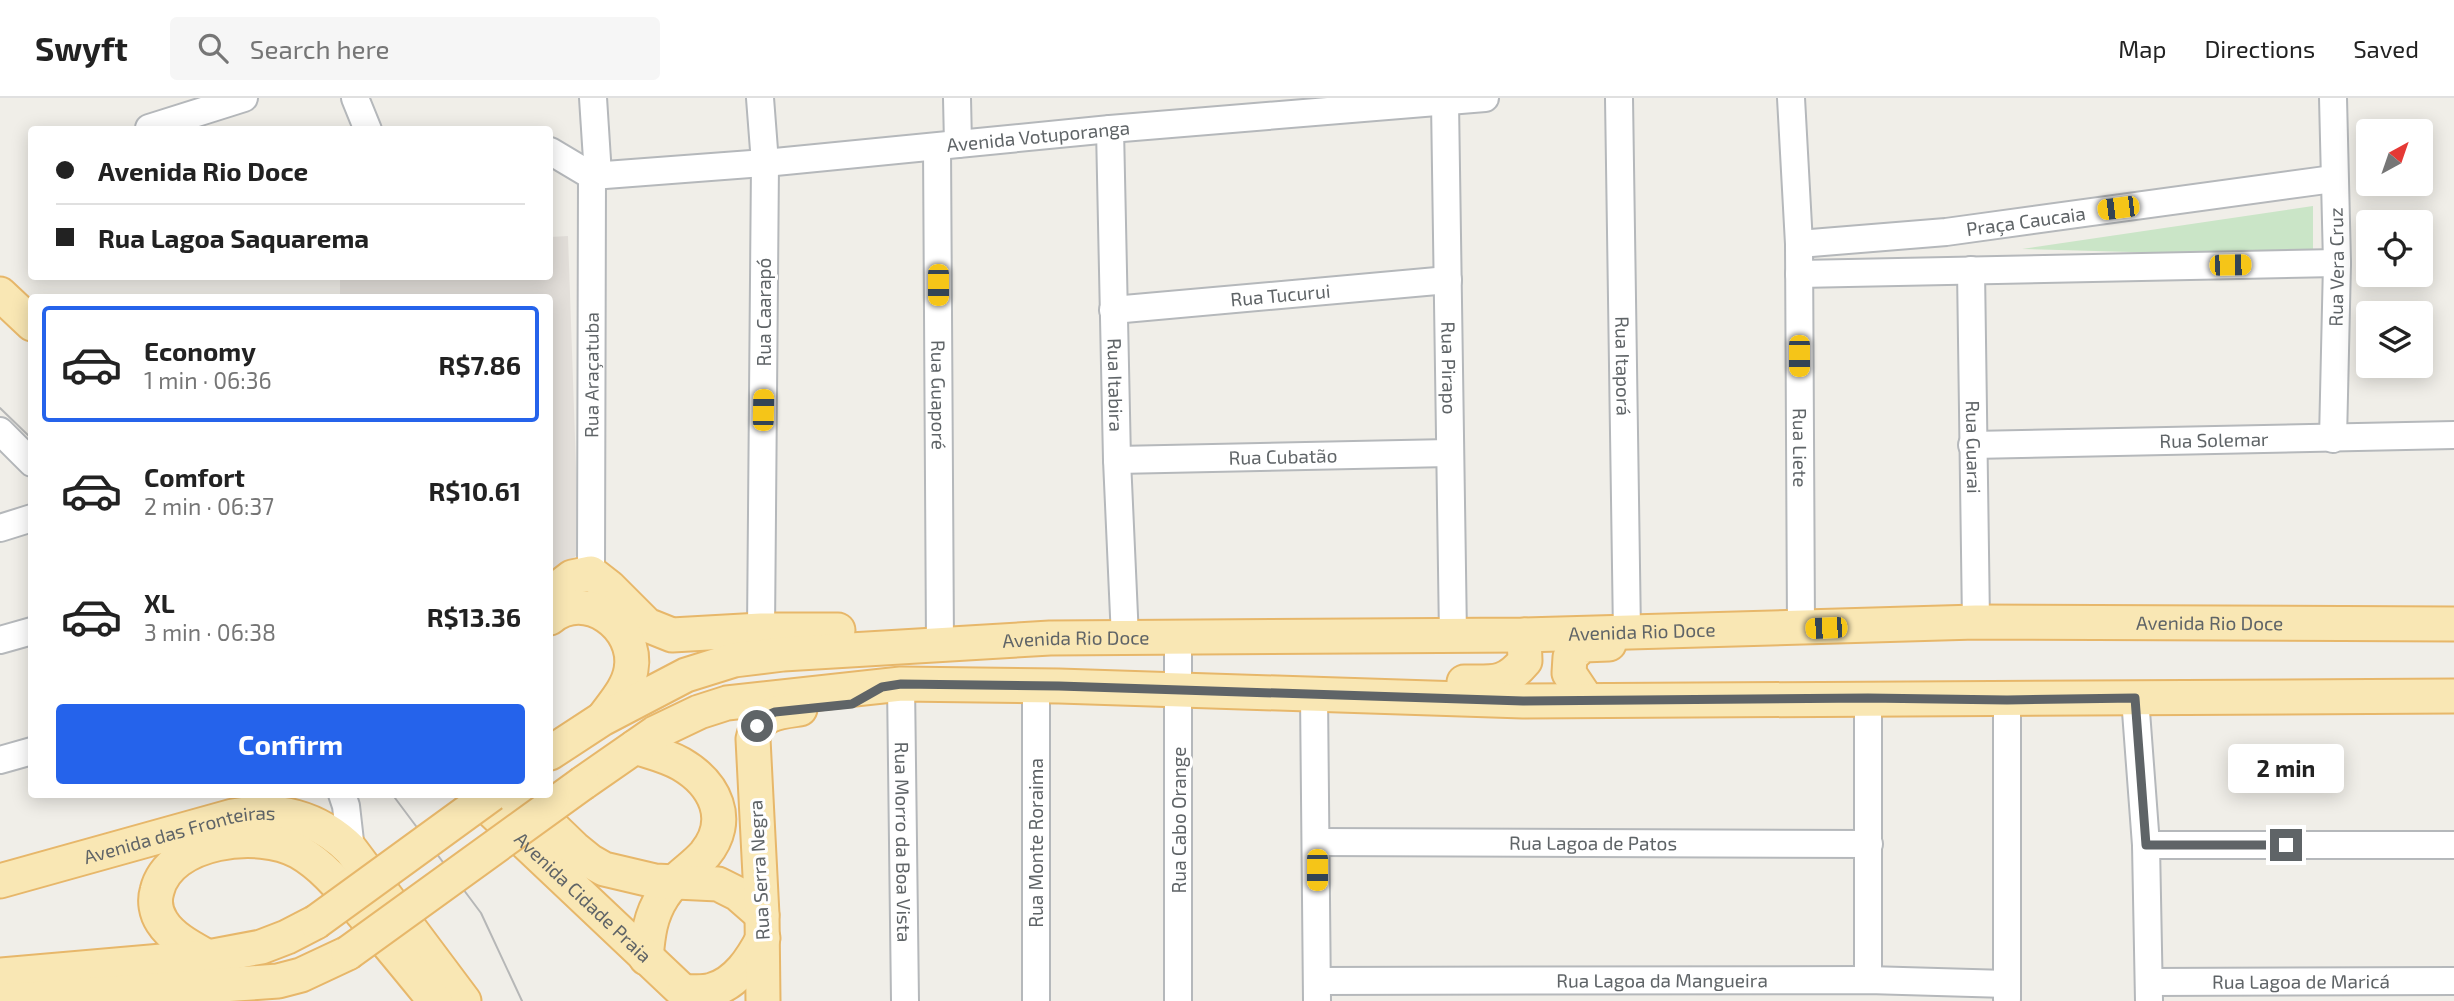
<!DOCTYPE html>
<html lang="en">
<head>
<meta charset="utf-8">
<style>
	body { margin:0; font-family:"Exo 2",sans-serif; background:#f6f6f6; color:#222; height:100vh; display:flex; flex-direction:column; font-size:26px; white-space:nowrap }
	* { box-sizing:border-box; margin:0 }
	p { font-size:23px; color:#767676 }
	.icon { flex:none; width:38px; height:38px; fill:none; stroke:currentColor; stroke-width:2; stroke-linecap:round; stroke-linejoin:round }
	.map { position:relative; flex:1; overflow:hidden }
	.drawer { position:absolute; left:28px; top:196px; width:525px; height:504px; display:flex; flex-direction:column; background:#fff; border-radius:7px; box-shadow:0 4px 18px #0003 }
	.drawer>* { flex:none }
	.hud { position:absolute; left:28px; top:28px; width:525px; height:154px; border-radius:7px; box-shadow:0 4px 18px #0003; display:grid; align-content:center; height:154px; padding:0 28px; background:#fff }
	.needle { width:46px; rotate:40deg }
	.tools { position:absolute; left:2356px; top:21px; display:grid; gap:14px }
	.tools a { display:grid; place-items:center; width:77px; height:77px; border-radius:7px; background:#fff; box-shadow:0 4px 18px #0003; font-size:35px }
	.end { position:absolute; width:32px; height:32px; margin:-16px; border:9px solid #5f6467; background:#fff; box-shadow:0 0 0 4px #fff }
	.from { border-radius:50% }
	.bubble { position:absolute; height:49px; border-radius:7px; background:#fff; box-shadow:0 4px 18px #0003; font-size:23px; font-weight:700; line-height:49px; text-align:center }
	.car { position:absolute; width:21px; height:42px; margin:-21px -10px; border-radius:9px; box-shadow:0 0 5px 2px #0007; background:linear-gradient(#f5c518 24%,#345 0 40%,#f5c518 0 76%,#345 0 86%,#f5c518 0) }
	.hud b { display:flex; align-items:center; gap:24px; height:66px; font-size:26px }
	.hud b+b { border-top:2px solid #e0e0e0 }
	.hud i { width:18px; height:18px; background:#222 }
	ul { padding:12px 0 0; list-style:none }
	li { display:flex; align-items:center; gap:21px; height:116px; margin:0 14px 10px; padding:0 14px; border:4px solid transparent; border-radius:7px }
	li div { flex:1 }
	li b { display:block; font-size:26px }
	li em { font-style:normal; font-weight:700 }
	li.active { border-color:#2563eb }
	li>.icon { width:63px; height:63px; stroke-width:1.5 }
	.action { display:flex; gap:14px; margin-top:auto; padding:14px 28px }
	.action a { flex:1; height:80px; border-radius:7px; background:#2563eb; color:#fff; font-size:28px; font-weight:700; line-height:80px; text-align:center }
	header { display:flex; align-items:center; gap:42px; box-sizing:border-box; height:98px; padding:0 35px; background:#fff; border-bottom:2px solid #e0e0e0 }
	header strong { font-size:33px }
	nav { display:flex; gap:38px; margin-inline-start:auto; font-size:24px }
	.search { width:490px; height:63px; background:#f6f6f6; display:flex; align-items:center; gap:18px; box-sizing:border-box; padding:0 24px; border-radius:7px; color:#767676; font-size:26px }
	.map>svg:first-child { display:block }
</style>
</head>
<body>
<header>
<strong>Swyft</strong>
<div class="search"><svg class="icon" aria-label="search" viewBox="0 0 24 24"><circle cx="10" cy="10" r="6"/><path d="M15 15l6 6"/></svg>Search here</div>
<nav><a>Map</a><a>Directions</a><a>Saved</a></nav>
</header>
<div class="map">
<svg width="2454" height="903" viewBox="0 0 2454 903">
	<rect width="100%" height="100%" fill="#f0eee8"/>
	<path fill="#e3dfda" d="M568,138L579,456L550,475V200L340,199V179L550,178V139Z"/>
	<path fill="#cae5c7" d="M2313,108V159L2022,151Z"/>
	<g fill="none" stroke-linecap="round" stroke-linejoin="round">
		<defs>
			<g id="minor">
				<path d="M355,0L368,32"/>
				<path d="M593,0L598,77"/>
				<path d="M760,0L765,65L761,532"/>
				<path d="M957,0L958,46"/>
				<path id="s1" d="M1619,0L1627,535"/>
				<path id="s2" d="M1791,0L1799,146L1801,531"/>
				<path id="s3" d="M1445,4L1453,538"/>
				<path d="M149,30L244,0"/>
				<path id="s4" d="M1110,31L1117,362L1125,540"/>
				<path id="s5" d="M937,49L940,547"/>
				<path d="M550,53L592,78"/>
				<path id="s6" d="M592,78L765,65L1110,31L1485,0"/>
				<path id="s7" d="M1799,146L1946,134L2333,81"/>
				<path id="s8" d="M1971,172L1976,524"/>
				<path d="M1799,176L2337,165"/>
				<path id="s9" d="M1113,212L1448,182"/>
				<path d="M0,333L32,365"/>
				<path id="s10" d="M2333,341L2337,165L2333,0"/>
				<path id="s11" d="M1972,347L2454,337"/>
				<path id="s12" d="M1117,362L1449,355"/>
				<path d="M0,430L32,420"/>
				<path id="s13" d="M591,475L592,78"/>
				<path d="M1178,540V903"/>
				<path d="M0,542L32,533"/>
				<path id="s14" d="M901,586L905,903"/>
				<path d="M1314,597L1317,903"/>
				<path d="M1868,600V882"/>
				<path d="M2135,600L2146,747L2149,903"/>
				<path d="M2007,602V901"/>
				<path d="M0,662L32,653"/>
				<path d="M342,696L346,708L351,752"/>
				<path id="s15" d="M1317,744L1869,746"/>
				<path d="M2146,747H2454"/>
				<path id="s16" d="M1317,883L1868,882L2007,886"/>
				<path id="s17" d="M2149,884L2454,883"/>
				<path d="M1036,903V588"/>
			</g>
			<g id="major">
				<path d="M0,196L32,226"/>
				<path d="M550,496L572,479L591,475L609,489L647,527L672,537L761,532H838"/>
				<path d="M550,520C585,490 639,528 631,572C628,590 614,605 604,619"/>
				<path d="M1464,584C1494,584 1505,587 1525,563L1524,537"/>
				<path d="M1587,602L1569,575L1570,559L1583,547L1609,546"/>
				<path d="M635,649C650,654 667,658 681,666C715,686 733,722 705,756C692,771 674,780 663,798C650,818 648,837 646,860"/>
				<path id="s18" d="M550,655L602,621L686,577L734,562L783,556L1050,540L1524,537L1976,524L2454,526"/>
				<path d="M583,685L655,635L699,614L727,605L901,586L1059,588L1523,603L2454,598"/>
				<path id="s19" d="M474,696L693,903"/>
				<path d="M518,696L574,750L590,763L604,771L655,783L718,786L738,796L762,817"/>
				<path id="s20" d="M0,783L233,718C277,709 318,719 351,752L464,903"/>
				<path d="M208,859C192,850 172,840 162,824C156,815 154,803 157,793C169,742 259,731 299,754C327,770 346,797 367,821C390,848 413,876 435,903"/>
				<path d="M0,877L208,859L261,849L287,839L316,824"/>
				<path d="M684,894C693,893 703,895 712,892C737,885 752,861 763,840"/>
				<path d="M0,903L278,883L301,877L348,855"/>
				<path d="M763,903L762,817L753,641C758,615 778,614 800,611"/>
			</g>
		</defs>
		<use href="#minor" stroke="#b5b8bb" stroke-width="30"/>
		<use href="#major" stroke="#e7b76a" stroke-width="37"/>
		<use href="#minor" stroke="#fff" stroke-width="26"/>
		<use href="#major" stroke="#f9e7b4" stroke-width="33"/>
		<path stroke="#b6b7b7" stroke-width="2" d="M0,310L32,341
			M392,696L481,815L522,903"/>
		<defs>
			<path id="major-bridge" d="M316,824L492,696
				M348,855L583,685"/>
		</defs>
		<use href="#major-bridge" stroke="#e7b76a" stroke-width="37" stroke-linecap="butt"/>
		<use href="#major-bridge" stroke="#f9e7b4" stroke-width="33"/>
	</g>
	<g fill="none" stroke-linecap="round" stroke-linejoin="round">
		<path stroke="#5f6467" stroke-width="9" d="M757,628L768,617L775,614L852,606L882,589L901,586L1059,588L1523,603L1868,600L2007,602L2135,600L2146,747H2286"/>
	</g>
	<g text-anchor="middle" stroke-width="6" stroke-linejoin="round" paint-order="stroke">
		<g font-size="19" fill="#5f6467" stroke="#fff">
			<text dy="7" stroke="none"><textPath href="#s6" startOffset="448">Avenida Votuporanga</textPath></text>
			<text dy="7" stroke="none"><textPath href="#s7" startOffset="228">Praça Caucaia</textPath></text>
			<text dy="7" stroke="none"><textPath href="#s10" startOffset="172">Rua Vera Cruz</textPath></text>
			<text dy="7" stroke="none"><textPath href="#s9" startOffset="168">Rua Tucurui</textPath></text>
			<text transform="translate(764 214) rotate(-90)" y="7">Rua Caarapó</text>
			<text dy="7" stroke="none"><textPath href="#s1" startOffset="268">Rua Itaporá</textPath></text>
			<text dy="7" stroke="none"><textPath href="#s3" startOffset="266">Rua Pirapo</textPath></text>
			<text dy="7" stroke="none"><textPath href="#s13" startOffset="198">Rua Araçatuba</textPath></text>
			<text dy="7" stroke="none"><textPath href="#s4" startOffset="256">Rua Itabira</textPath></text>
			<text dy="7" stroke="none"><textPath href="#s5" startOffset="248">Rua Guaporé</textPath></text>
			<text dy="7" stroke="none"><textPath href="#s11" startOffset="242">Rua Solemar</textPath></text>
			<text dy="7" stroke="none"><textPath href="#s8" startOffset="177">Rua Guarai</textPath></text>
			<text dy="7" stroke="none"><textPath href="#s2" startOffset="350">Rua Liete</textPath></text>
			<text dy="7" stroke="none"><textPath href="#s12" startOffset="166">Rua Cubatão</textPath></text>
			<text dy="7" stroke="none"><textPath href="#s18" startOffset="1684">Avenida Rio Doce</textPath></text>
			<text dy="7" stroke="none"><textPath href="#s18" startOffset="1116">Avenida Rio Doce</textPath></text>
			<text dy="7" stroke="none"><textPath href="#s18" startOffset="550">Avenida Rio Doce</textPath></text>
			<text transform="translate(1179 722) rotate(-90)" y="7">Rua Cabo Orange</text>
			<text dy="7" stroke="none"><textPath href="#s20" startOffset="186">Avenida das Fronteiras</textPath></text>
			<text dy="7" stroke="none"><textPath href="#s14" startOffset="158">Rua Morro da Boa Vista</textPath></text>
			<text transform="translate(1036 745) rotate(-90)" y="7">Rua Monte Roraima</text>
			<text dy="7" stroke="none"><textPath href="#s15" startOffset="276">Rua Lagoa de Patos</textPath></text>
			<text transform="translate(759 772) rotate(-93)" y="7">Rua Serra Negra</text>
			<text dy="7" stroke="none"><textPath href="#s19" startOffset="150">Avenida Cidade Praia</textPath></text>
			<text dy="7" stroke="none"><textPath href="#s16" startOffset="345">Rua Lagoa da Mangueira</textPath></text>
			<text dy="7" stroke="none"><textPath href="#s17" startOffset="152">Rua Lagoa de Maricá</textPath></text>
		</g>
	</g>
</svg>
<div class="tools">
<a><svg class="needle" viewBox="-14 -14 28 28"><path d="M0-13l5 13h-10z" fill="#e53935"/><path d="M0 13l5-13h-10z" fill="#767676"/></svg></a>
<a><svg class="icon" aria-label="locate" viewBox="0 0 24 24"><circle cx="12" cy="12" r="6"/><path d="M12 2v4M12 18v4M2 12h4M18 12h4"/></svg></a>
<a><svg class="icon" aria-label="layers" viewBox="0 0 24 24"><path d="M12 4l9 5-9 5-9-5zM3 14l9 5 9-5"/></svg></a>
</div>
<i class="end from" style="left:757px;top:628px"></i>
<i class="end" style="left:2286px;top:747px"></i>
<div class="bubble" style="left:2228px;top:646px;width:116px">2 min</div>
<i class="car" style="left:2118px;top:110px;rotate:263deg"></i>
<i class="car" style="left:2230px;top:167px;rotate:89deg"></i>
<i class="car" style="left:938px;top:187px;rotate:180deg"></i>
<i class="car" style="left:1799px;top:258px;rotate:180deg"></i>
<i class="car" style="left:763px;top:312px;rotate:1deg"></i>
<i class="car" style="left:1826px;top:530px;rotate:268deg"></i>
<i class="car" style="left:1317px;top:772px;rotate:180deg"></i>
<div class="hud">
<b><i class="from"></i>Avenida Rio Doce</b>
<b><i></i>Rua Lagoa Saquarema</b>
</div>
<section class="drawer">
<ul>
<li class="active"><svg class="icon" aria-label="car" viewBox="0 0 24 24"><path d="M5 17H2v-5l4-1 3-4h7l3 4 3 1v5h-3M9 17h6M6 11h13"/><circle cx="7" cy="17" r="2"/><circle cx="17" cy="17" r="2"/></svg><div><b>Economy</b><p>1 min · 06:36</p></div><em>R$7.86</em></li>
<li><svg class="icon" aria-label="car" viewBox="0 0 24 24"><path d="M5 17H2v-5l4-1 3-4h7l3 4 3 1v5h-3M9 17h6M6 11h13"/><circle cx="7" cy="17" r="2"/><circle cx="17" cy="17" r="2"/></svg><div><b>Comfort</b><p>2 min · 06:37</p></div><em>R$10.61</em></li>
<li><svg class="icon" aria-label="car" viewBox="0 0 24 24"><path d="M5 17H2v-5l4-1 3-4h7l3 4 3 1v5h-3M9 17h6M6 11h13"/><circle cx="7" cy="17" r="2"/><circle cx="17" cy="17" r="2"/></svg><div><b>XL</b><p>3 min · 06:38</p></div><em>R$13.36</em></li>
</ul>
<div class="action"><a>Confirm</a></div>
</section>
</div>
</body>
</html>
